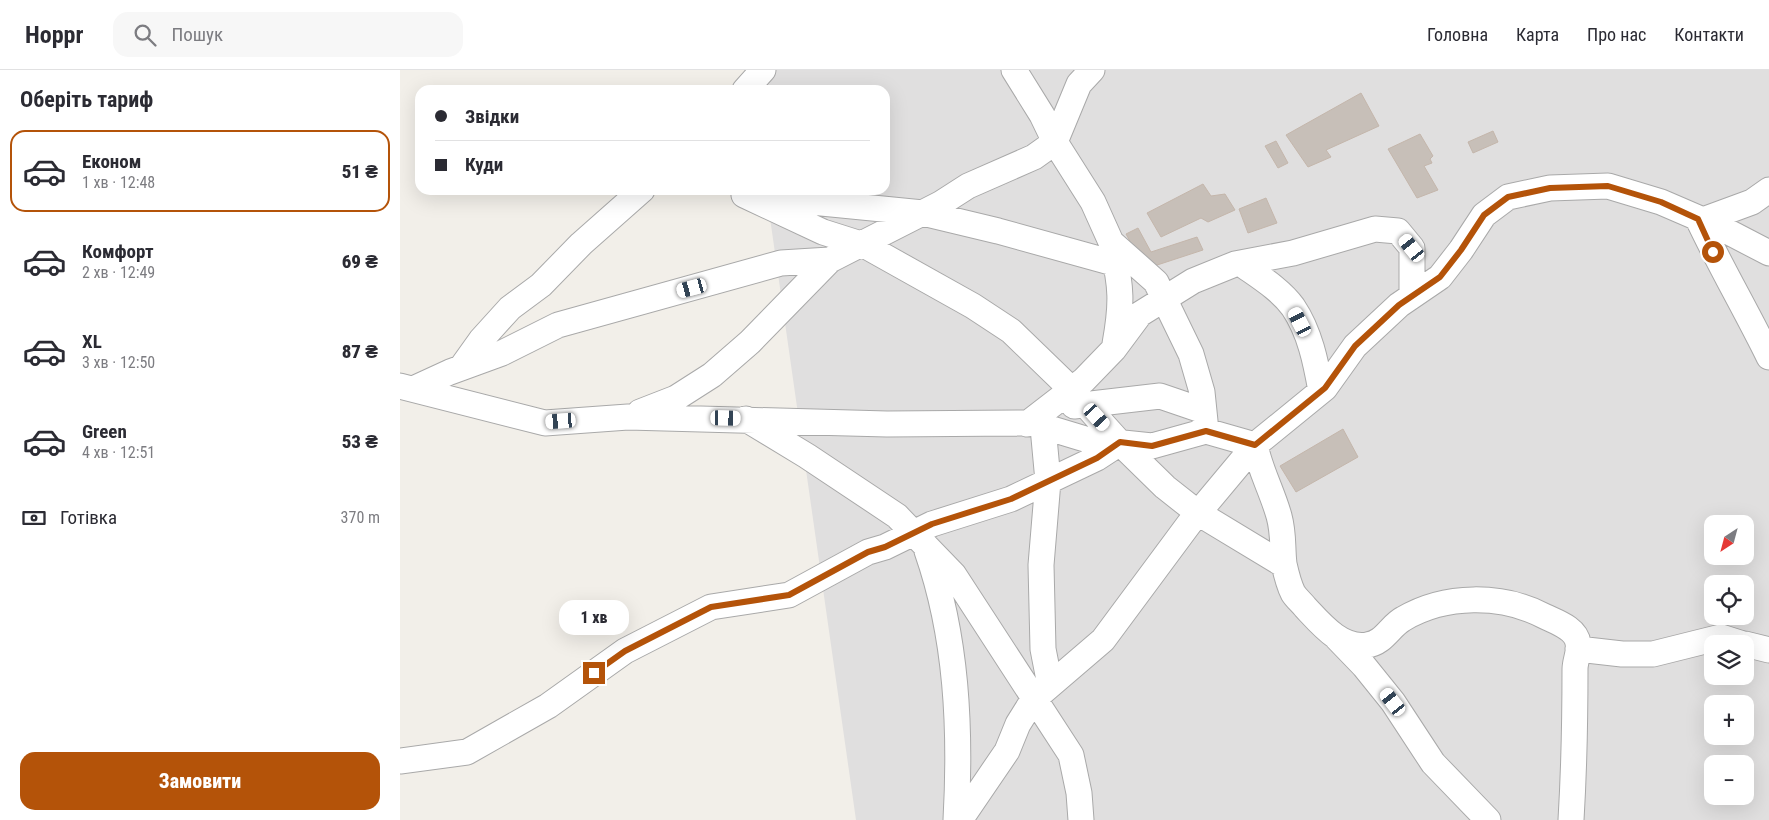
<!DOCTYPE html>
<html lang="uk">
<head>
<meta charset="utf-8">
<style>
	body { margin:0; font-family:"Roboto Condensed",sans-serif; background:#f7f7f7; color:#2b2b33; height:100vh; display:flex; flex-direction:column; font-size:19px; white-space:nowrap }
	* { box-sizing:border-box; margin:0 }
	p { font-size:16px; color:#7c7c81 }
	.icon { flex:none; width:28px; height:28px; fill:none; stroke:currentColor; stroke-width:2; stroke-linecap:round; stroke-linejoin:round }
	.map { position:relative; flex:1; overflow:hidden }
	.sheet { display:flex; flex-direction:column; background:#fff; width:400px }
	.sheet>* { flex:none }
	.banner { position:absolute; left:15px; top:15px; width:475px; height:110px; border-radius:15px; box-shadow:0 5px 20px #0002; display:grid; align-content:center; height:110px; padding:0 20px; background:#fff }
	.needle { width:32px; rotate:216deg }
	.fabs { position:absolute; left:1304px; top:445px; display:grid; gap:10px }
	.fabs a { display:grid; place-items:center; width:50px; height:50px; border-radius:10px; background:#fff; box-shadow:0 5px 20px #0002; font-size:25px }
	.end { position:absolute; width:22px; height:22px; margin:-11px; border:6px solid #b45309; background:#fff; box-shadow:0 0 0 2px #fff }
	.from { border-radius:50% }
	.bubble { position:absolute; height:35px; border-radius:15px; background:#fff; box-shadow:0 5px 20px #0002; font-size:16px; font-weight:800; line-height:35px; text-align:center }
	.car { position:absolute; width:15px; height:30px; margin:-15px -8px; border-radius:6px; box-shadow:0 0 4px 1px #0007; background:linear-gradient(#fff 24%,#345 0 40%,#fff 0 76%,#345 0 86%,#fff 0) }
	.banner b { display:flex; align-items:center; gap:18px; height:48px; font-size:19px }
	.banner b+b { border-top:1px solid #e1e1e2 }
	.banner i { width:12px; height:12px; background:#2b2b33 }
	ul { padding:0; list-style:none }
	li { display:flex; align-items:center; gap:15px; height:82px; margin:0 10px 8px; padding:0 10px; border:2px solid transparent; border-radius:15px }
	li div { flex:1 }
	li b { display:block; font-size:19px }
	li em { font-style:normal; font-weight:800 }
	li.active { border-color:#b45309 }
	li>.icon { width:45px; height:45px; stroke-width:1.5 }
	h2 { padding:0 20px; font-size:22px; line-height:60px }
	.pay { display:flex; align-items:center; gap:12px; height:55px; padding:0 20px; font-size:19px }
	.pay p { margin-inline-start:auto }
	.primary-button { display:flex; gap:10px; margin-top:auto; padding:10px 20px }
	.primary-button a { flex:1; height:58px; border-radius:15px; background:#b45309; color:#fff; font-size:20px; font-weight:800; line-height:58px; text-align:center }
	header { display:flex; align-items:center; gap:30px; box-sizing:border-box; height:70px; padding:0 25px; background:#fff; border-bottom:1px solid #e1e1e2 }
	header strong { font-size:24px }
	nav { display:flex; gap:28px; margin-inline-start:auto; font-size:18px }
	.search { width:350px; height:45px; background:#f7f7f7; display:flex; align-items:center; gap:12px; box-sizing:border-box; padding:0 18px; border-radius:15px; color:#7c7c81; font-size:19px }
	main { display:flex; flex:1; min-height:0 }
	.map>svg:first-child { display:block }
</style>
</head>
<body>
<header>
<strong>Hoppr</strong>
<div class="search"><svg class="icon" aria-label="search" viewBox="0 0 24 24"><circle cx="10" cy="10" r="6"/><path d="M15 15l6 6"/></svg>Пошук</div>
<nav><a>Головна</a><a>Карта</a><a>Про нас</a><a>Контакти</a></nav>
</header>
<main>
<section class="sheet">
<h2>Оберіть тариф</h2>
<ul>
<li class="active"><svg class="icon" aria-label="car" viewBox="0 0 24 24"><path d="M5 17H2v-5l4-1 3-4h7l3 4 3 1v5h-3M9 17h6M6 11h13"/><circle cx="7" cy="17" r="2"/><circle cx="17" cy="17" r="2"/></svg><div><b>Економ</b><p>1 хв · 12:48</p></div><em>51 ₴</em></li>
<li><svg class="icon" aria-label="car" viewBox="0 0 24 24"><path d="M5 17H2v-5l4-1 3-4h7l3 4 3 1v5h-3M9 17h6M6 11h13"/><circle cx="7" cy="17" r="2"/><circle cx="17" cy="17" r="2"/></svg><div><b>Комфорт</b><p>2 хв · 12:49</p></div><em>69 ₴</em></li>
<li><svg class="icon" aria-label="car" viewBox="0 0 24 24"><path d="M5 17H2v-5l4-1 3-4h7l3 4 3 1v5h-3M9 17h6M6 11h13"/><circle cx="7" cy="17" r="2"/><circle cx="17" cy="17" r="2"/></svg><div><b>XL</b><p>3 хв · 12:50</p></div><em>87 ₴</em></li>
<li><svg class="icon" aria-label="car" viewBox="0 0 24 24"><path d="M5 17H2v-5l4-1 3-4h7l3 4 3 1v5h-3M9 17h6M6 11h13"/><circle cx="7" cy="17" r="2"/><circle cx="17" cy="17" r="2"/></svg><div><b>Green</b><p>4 хв · 12:51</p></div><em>53 ₴</em></li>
</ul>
<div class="pay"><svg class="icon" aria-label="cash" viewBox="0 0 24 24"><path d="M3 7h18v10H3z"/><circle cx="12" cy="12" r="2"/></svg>Готівка<p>370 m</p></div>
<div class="primary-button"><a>Замовити</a></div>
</section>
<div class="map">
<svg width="1369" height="750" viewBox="0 0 1369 750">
	<rect width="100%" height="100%" fill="#f2efe9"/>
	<path fill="#e0dfdf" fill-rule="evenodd" d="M349,0H1369V750H456L366,120H485V20H352ZM1312,454H1345V486H1312ZM1312,514H1345V546H1312ZM1312,574H1345V606H1312ZM1312,634H1345V666H1312ZM1312,694H1345V726H1312Z"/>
	<path fill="#c7bfb8" stroke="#c4b6ab" d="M961,23L979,56L926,80L931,87L908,97L886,65Z
		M1093,61L1098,72L1073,83L1068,72Z
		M1020,64L1033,86L1030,89L1032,93L1024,96L1038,120L1017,128L988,79Z
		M876,71L888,93L878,98L865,76Z
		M803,114L811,126L825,124L835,140L808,152L801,148L761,167L747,143Z
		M866,128L877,153L848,163L839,139Z
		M738,158L751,182L797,167L803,180L745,199L726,164Z
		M943,359L958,387L896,422L880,396Z"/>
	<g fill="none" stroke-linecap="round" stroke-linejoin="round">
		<defs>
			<path id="street" d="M614,0L642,45L655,72L693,132L711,172L756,212L791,284L802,322L806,361
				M345,20L363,0
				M344,125L423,162L464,175L573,236L611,261L672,320L720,373L765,417L798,443L884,495
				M361,127L523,143L598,161L717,194
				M1298,149C1320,196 1346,240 1369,287
				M1303,150L1352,132L1369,120
				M712,178C722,216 722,235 715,274
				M840,193C858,206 880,219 893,237C910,262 916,293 921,321
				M61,298L81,270L110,238L141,215L181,174L242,120
				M0,316L145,353L228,347L487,354L632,353L685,369L752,376L806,361L855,375L925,318L955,276L999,235L1040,207L1061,180L1084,145L1108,127L1150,118L1208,116L1261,132L1319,157L1369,183
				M13,319L50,302L102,283L158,255L381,193L430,190
				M674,336L760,326L804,341
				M240,342L276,328L312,305L350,272L430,190L540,134L568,116L634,87L655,72L679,14L692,0
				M346,349L407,386L497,446L554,505L671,685L679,723L681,750
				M627,354L684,310L714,279L740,244L793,211L835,194L893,183L975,159L998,161L1012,178V226
				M643,357L648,411L641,495L643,579L650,615
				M855,375C860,400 872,421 879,446C884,464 882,477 884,494C886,503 889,515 893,523C896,528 902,533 905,537C921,554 941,579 967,575C984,573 990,556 1003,549C1045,524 1102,524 1144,546C1156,552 1176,558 1178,573C1180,581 1175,591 1175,599C1175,649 1174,700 1171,750
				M527,481C557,567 561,659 556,750
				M937,568L964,596L993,632L1033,693L1088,750
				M1345,574L1369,580
				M1178,579L1222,584H1253L1321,567L1343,574
				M0,691L67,682L148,636L225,581L311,537L389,525L468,482L485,477L532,454L611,429L697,388L720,373
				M560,750L607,681L618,654L633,630L703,570L789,454L855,375"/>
		</defs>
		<use href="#street" stroke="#a9a9a9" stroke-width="27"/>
		<use href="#street" stroke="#fff" stroke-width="25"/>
	</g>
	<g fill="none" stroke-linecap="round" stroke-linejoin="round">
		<path stroke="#b45309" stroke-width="6" d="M194,603L225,581L311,537L389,525L468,482L485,477L532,454L611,429L697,388L720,372L752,376L806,361L855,375L925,318L955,276L999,235L1040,207L1061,180L1084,145L1108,127L1150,118L1208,116L1261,132L1298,149L1313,182"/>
	</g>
</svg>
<div class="fabs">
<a><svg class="needle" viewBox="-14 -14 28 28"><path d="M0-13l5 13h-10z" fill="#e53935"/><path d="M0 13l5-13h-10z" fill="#7c7c81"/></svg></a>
<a><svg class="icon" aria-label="locate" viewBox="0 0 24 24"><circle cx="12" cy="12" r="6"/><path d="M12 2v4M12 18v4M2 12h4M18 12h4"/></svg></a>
<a><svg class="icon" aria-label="layers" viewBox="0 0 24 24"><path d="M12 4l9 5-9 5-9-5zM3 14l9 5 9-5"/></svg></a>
<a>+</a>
<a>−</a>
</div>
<i class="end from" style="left:1313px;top:182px"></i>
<i class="end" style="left:194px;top:603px"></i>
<div class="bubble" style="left:159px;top:530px;width:70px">1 хв</div>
<i class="car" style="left:1012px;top:178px;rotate:321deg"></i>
<i class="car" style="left:292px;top:218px;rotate:255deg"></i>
<i class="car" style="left:900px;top:252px;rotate:333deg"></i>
<i class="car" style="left:697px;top:347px;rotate:138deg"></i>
<i class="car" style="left:326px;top:348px;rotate:91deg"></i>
<i class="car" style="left:161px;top:351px;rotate:266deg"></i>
<i class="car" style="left:993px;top:632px;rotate:322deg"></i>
<div class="banner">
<b><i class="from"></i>Звідки</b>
<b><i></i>Куди</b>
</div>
</div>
</main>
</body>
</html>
